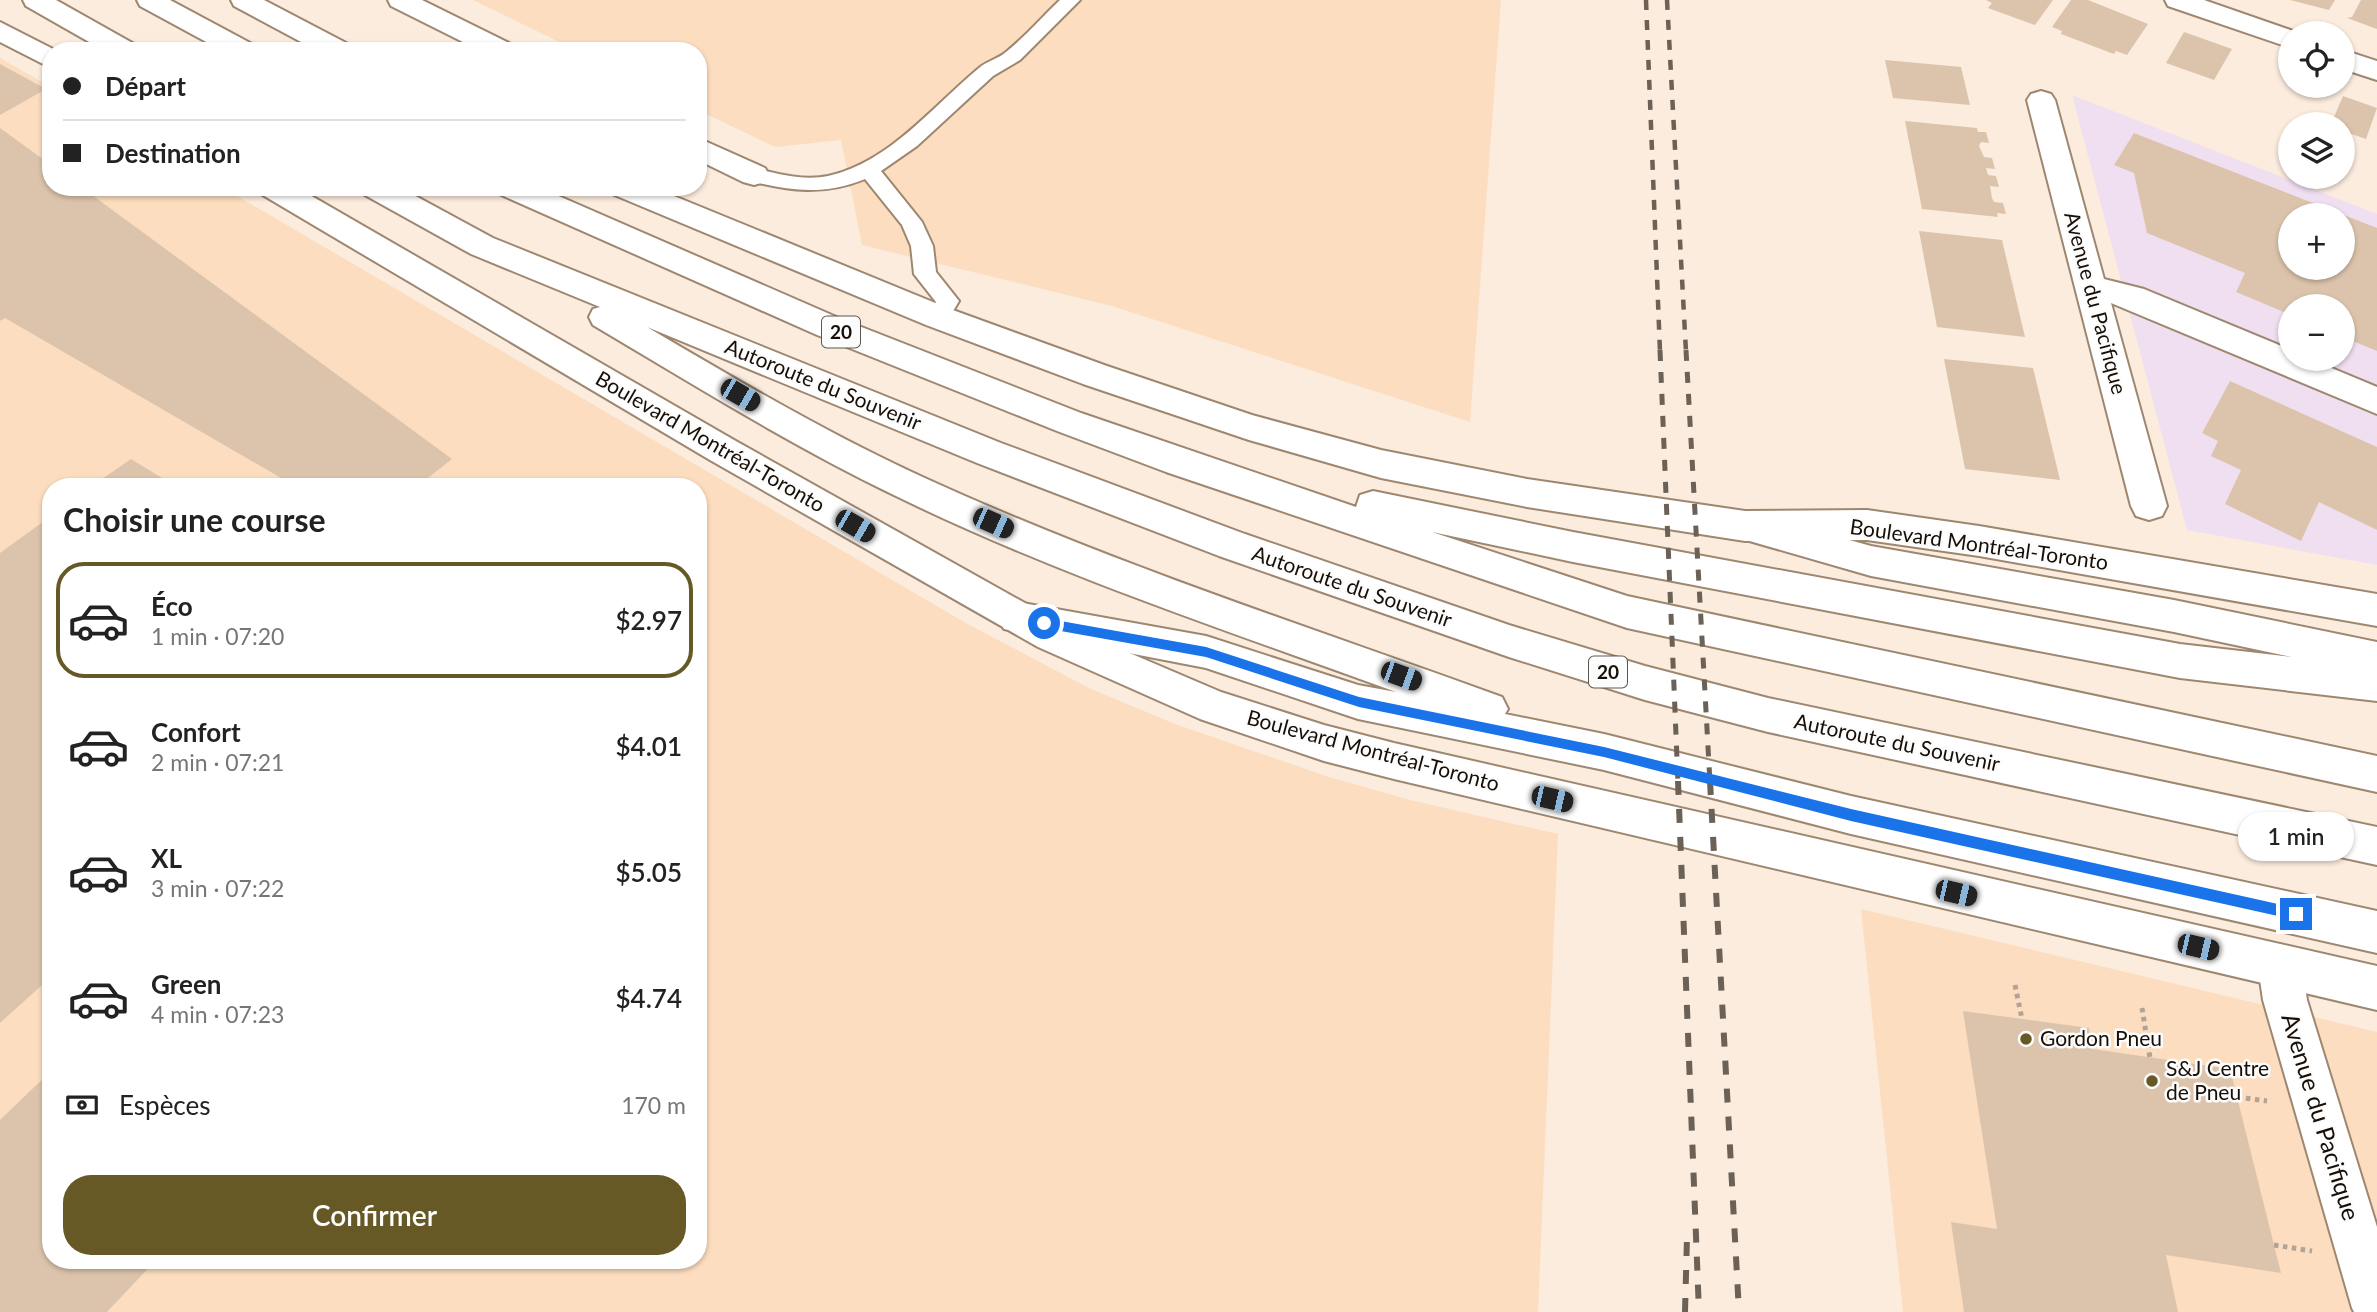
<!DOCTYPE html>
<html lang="fr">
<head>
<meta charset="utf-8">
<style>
	body { margin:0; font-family:Lato,sans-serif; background:#f6f6f6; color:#222; height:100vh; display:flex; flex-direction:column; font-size:26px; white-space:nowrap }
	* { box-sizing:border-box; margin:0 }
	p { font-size:23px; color:#767676 }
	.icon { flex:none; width:38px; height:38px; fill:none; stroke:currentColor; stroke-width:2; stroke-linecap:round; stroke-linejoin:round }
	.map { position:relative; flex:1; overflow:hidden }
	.side { position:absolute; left:42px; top:478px; width:665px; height:791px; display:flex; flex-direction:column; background:#fff; border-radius:28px; box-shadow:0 2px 5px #0004 }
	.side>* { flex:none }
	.hud { position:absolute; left:42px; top:42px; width:665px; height:154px; border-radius:28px; box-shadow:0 2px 5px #0004; display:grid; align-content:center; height:154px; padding:0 21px; background:#fff }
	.controls { position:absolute; left:2278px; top:21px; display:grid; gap:14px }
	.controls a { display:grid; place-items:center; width:77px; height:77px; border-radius:50%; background:#fff; box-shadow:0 2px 5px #0004; font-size:35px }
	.end { position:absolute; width:32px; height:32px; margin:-16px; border:9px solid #1a73e8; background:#fff; box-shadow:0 0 0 4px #fff }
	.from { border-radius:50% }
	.bubble { position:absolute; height:49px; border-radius:24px; background:#fff; box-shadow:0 2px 5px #0004; font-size:23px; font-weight:600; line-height:49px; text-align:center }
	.car { position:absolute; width:21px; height:42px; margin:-21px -10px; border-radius:9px; box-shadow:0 0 5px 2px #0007; background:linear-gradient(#222 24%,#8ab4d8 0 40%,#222 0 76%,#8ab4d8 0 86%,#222 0) }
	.hud b { display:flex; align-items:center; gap:24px; height:66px; font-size:26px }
	.hud b+b { border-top:2px solid #e0e0e0 }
	.hud i { width:18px; height:18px; background:#222 }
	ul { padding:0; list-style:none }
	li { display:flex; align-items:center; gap:21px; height:116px; margin:0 14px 10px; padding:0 7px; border:4px solid transparent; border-radius:28px }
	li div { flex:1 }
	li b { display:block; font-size:26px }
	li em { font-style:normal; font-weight:600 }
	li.active { border-color:#665926 }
	li>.icon { width:63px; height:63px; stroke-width:1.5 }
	h2 { padding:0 21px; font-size:32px; line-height:84px }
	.pay { display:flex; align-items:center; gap:18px; height:77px; padding:0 21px; font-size:26px }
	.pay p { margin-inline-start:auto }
	.action { display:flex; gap:14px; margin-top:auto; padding:14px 21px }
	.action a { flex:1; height:80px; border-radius:28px; background:#665926; color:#fff; font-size:28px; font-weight:600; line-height:80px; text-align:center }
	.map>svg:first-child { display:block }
</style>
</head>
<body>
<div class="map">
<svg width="2377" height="1312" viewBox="0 0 2377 1312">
	<rect width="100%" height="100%" fill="#fbecdd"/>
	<path fill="#f0dff1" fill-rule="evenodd" d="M2072,95L2377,214V565L2187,530ZM2291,215H2343V268H2291ZM2291,306H2343V359H2291Z"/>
	<path fill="#fcddbf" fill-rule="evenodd" d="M473,0H1501L1470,422L1112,306L862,245L841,140L775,147L698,110V51H578Z
		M0,58L51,87V187H222L964,622L1089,688L1175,724L1329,777L1410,800L1558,834L1538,1312H0ZM51,486H698V1260H51Z
		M1861,909L2377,1032V1312H1903Z"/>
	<path fill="#dcc4ac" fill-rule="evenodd" d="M1986,0H2053L2035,25L1988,8L1992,3Z
		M2071,0H2088L2148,24L2127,55L2116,51L2114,54L2061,34L2062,31L2052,27Z
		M2290,0H2335L2329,10Z
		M2361,0H2377V29L2347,18L2352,17Z
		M2184,32L2232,49L2214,80L2166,63Z
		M1885,60L1961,67L1970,105L1893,98Z
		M0,64L46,89L0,115Z
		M2343,96L2377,108L2366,139L2343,131V124H2331Z
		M1905,121L1977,128L1978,132H1986L1989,143L1981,142L1979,146L1984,157L1992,158L1995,169L1986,168L1988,175L1996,176L1999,187L1990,186L1992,198L1994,202L2003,203L2006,214L1997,213L1998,217L1922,209Z
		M0,128L51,165V187H81L452,459L418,486H295L5,318L0,321Z
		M2134,133L2377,228V351L2343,337V306H2291V315L2236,292L2245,273L2147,233L2134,173L2114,165ZM2291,215H2343V268H2291Z
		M1919,231L2002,240L2025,337L1937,327Z
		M1944,359L2033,368L2060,480L1965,469Z
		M2230,381L2377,447V530L2319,502L2301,541L2225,504L2241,470L2211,456L2218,441L2202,433Z
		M131,459L175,486H92Z
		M51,516V977L0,1023V553Z
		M1963,1011L2089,1028L2093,1049L2230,1069L2281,1273L2166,1255L2178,1312H1964L1951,1222L1997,1229Z
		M51,1071V1260H156L107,1312H0V1120Z"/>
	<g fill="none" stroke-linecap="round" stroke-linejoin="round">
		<defs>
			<path id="lane" d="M1060,0H1080L1020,60L993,76L917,146L881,171L922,222L933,246L936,272L959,301L946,323H930L927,317L936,302L914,274L911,246L902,225L865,179C824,196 788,191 747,180L744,175L754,168C778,174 803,181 828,176C890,162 932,107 979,68C987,61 998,59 1006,52C1026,36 1042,17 1060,0Z"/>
			<path id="street" d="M388,0H422L513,45L517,51H481L391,6Z
				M2165,0H2204L2299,33H2291V48L2168,6Z
				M2343,50L2377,61V80L2343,69Z
				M2041,91L2051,94L2055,100L2104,279L2144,289L2291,350V359H2310L2377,387V414L2111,303L2167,506L2162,516L2149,520L2136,516L2131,506L2027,100L2031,94Z
				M698,138L765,168L769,175L765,182L754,185L743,182L698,160Z
				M2280,944L2296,951L2302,966L2307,1000L2377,1227V1312H2354L2352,1308L2263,1000L2258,966L2264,951Z"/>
			<path id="secondary" d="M231,0H264L350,45L354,51H318L234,6Z
				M0,22L57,51H51V68L0,42Z
				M257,187H296L734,440L1064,625L1221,692L1324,725L1394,743L2377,966V1010L1394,779L1324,761L1200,719L1038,647L710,460L261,194Z
				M608,187H652L950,309L1107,366L1252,415L1381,450L1527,479L1745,511L1867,510L1979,526L2377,594V626L1979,556L1867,540L1745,541L1527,507L1381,478L1249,440L1083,384L926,325L612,194Z"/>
			<path id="highway" d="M23,0H56L136,45L140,51H105L26,6Z
				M137,0H170L254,45L258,51H223L140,6Z
				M359,187H399L493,238L1001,443L1245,534L1509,625L1645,666L1768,698L2377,827V865L1768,732L1645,700L1509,657L1219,556L977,463L647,327C739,381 830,435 927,479C1113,564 1309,627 1502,697L1508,709L1505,714L1604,734L1851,796L2377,911V953L1851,834L1604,770L1358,719L1206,668L1004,629L998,618L1004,607L1017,602L1206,636L1358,685L1396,692C1229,631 1058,575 898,497C792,446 694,385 593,325L589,317L593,309L600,307L471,254L363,194Z
				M495,187H538L841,319L1081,413L1356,507L1360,495L1373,491L1573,532L2180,644L2292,657L2174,632L1871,576L1732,536L1727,526L1732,516L1745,511L1871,546L2174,600L2377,642V701L2180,678L1573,562L1432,532L1627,596L2377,756V792L1627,628L1166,472L1057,431L817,335L499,194Z"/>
		</defs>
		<use href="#lane" stroke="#9e8770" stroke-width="4"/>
		<use href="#street" stroke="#9e8770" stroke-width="4"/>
		<use href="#secondary" stroke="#9e8770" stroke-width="4"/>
		<use href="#highway" stroke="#9e8770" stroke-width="4"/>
		<path stroke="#b1a497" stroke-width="5" stroke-dasharray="4.5 4.5" stroke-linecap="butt" d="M2015,985L2022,1019
			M2142,1008L2150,1058
			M2237,1097L2267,1101
			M2274,1245L2312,1251"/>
		<use href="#lane" fill="#fff" fill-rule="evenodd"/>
		<use href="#street" fill="#fff" fill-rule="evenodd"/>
		<use href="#secondary" fill="#fff" fill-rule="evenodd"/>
		<use href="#highway" fill="#fff" fill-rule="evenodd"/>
		<path stroke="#6c6157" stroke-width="4.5" stroke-dasharray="10 10" stroke-linecap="butt" d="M1646,0L1660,352
			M1667,0L1686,352"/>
		<path stroke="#6c6157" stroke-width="5" stroke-dasharray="11 11" stroke-linecap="butt" d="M1660,350L1678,783
			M1686,350L1710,783"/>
		<path stroke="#6c6157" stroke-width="6" stroke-dasharray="14 14" stroke-linecap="butt" d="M1678,781L1699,1312
			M1710,781L1739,1312
			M1685,1312L1687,1237"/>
	</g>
	<path fill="#1a73e8" d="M1044,618L1206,647L1359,697L1604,747L1851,809L2296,908L2302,914L2296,920L1851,821L1604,757L1359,707L1206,657L1044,628L1038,623Z"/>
	<g fill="#665926" stroke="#fcfcfc" stroke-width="2.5">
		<circle cx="2026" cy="1039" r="7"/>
		<circle cx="2152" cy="1081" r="7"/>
	</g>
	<g text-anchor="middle" stroke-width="5" stroke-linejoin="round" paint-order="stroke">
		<g fill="#fcfcfc" stroke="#5c5650" stroke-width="2">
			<rect x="822" y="316.5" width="38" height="31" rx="5"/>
			<rect x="1589" y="656.5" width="38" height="31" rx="5"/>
		</g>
		<g font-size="19" font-weight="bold" fill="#170f07">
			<text x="841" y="339">20</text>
			<text x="1608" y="679">20</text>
		</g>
		<g font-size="21" fill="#170f07" stroke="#fcfcfc">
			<text transform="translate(2095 303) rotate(75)" y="7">Avenue du Pacifique</text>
			<text transform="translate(823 385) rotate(22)" y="7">Autoroute du Souvenir</text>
			<text transform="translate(710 442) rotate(30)" y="7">Boulevard Montréal-Toronto</text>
			<text transform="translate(1979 545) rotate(8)" y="7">Boulevard Montréal-Toronto</text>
			<text transform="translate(1352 587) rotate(19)" y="7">Autoroute du Souvenir</text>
			<text transform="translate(1897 743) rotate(12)" y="7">Autoroute du Souvenir</text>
			<text transform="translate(1373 751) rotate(15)" y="7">Boulevard Montréal-Toronto</text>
		</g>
		<g font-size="21" fill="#170f07" stroke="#fcfcfc" text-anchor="start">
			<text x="2040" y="1046">Gordon Pneu</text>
			<text x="2166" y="1076">S&amp;J Centre<tspan x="2166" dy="24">de Pneu</tspan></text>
		</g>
		<g font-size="24" fill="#170f07" stroke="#fcfcfc">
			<text transform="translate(2320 1117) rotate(73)" y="8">Avenue du Pacifique</text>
		</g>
	</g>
</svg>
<div class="controls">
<a><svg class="icon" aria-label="locate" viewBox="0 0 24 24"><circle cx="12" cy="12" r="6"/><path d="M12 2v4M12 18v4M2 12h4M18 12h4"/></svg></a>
<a><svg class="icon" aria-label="layers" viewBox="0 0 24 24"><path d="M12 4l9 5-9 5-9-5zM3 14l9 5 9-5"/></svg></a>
<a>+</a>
<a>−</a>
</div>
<i class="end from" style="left:1044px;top:623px"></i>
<i class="end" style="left:2296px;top:914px"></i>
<div class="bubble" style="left:2238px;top:812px;width:116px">1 min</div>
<i class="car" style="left:740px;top:395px;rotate:120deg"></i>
<i class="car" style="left:993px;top:523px;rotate:114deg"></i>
<i class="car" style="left:855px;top:526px;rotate:120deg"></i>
<i class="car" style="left:1401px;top:676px;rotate:110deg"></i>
<i class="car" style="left:1552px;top:799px;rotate:103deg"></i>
<i class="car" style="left:1956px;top:893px;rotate:103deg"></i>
<i class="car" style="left:2198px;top:947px;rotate:103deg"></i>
<div class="hud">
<b><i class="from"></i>Départ</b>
<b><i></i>Destination</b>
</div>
<section class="side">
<h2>Choisir une course</h2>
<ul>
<li class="active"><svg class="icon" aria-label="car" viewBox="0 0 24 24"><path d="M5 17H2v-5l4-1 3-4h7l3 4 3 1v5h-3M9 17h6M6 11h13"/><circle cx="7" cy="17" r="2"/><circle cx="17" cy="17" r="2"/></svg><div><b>Éco</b><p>1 min · 07:20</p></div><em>$2.97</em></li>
<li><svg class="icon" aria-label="car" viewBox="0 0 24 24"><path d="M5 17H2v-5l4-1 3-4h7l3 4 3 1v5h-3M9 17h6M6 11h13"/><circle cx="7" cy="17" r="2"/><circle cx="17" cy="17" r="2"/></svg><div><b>Confort</b><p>2 min · 07:21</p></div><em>$4.01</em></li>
<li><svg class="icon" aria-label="car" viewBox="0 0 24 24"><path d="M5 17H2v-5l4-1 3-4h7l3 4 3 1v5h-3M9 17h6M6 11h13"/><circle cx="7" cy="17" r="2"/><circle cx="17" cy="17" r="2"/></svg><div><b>XL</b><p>3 min · 07:22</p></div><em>$5.05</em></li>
<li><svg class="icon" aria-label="car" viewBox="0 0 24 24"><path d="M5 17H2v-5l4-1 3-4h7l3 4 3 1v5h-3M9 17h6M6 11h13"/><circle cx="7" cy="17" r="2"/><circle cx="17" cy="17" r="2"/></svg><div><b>Green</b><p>4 min · 07:23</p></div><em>$4.74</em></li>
</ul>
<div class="pay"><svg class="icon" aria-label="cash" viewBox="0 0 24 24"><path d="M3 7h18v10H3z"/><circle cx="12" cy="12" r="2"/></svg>Espèces<p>170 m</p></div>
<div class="action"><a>Confirmer</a></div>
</section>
</div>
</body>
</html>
